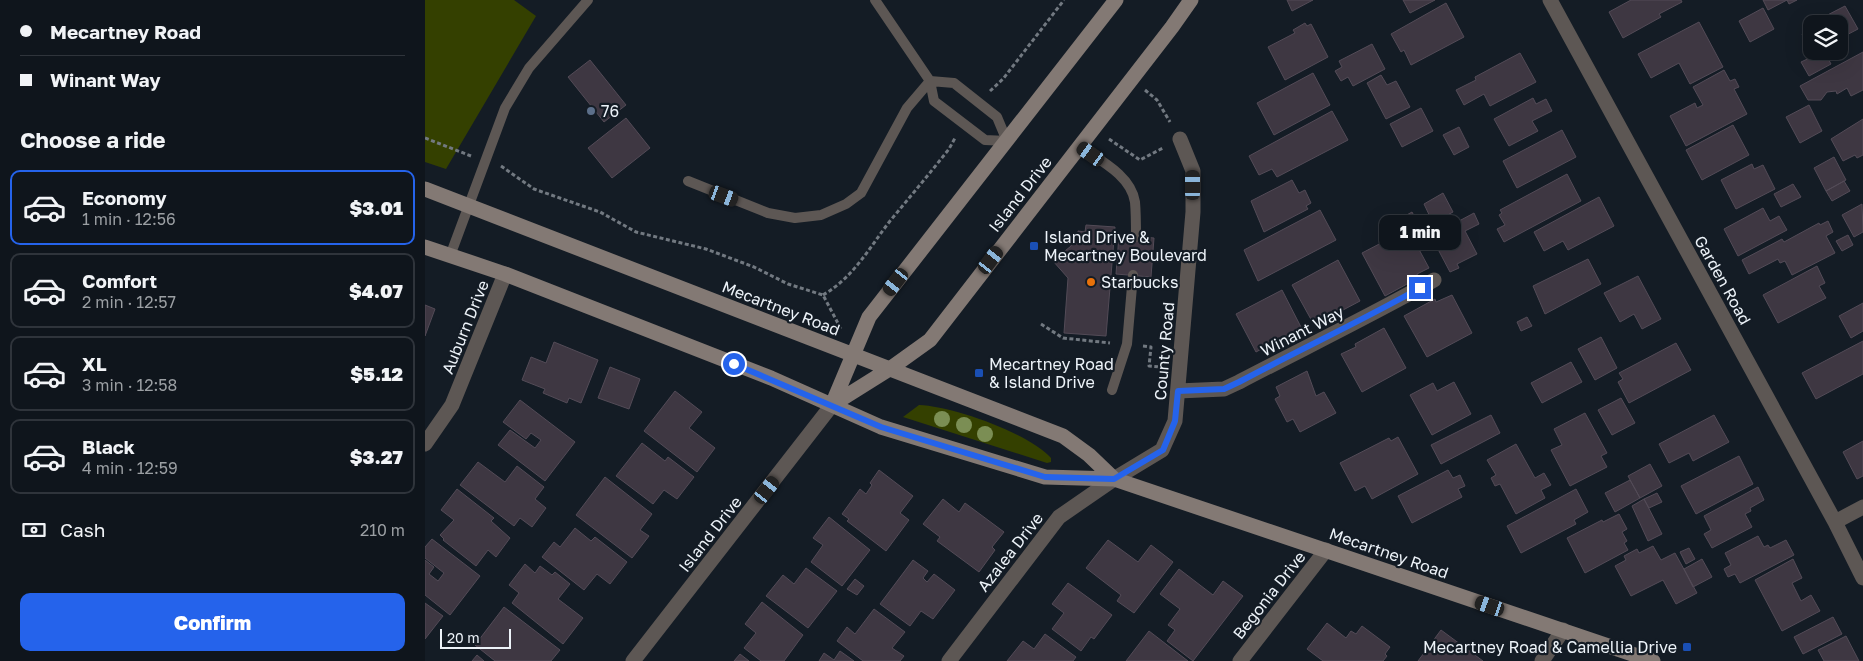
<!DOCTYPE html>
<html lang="en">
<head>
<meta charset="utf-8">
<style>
	body { margin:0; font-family:"Golos Text",sans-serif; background:#1d2229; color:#f1f3f6; height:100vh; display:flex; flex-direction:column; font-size:19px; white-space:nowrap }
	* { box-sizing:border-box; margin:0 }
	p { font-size:16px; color:#9b9fa3 }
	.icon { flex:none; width:28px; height:28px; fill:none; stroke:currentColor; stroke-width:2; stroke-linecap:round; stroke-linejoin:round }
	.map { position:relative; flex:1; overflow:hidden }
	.side { display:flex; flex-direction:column; background:#0f151c; width:425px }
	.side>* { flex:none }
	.banner { display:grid; align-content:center; height:110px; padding:0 20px; background:#0f151c }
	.buttons { position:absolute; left:1378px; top:15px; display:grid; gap:10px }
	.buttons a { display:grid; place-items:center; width:45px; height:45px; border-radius:10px; background:#0f151c; box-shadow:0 5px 20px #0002,0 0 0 1px #2f343b; font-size:25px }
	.scale { position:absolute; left:15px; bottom:12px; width:71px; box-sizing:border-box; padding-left:5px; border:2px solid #edf3f9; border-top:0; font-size:14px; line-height:18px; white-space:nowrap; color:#edf3f9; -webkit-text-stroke:4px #141c25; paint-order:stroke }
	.end { position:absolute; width:22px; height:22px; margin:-11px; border:6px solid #2563eb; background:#fff; box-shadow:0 0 0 2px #fff }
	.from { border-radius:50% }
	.bubble { position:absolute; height:35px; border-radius:10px; background:#0f151c; box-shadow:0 5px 20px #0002,0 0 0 1px #2f343b; font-size:16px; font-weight:800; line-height:35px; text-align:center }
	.car { position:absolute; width:15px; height:30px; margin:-15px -8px; border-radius:6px; box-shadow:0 0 4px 1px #0007; background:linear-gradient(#222 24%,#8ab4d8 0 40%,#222 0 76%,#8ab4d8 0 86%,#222 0) }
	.banner b { display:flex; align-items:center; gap:18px; height:48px; font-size:19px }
	.banner b+b { border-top:1px solid #2f343b }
	.banner i { width:12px; height:12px; background:#f1f3f6 }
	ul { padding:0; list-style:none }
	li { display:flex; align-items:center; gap:15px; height:75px; margin:0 10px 8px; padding:0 10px; border:2px solid #2f343b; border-radius:10px }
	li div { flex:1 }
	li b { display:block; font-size:19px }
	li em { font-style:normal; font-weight:800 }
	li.selected { border-color:#2563eb }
	li>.icon { width:45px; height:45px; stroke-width:1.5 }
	h2 { padding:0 20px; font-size:22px; line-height:60px }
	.pay { display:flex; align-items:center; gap:12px; height:55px; padding:0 20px; font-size:19px }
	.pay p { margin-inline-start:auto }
	.cta { display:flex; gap:10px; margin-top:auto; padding:10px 20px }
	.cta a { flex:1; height:58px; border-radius:10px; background:#2563eb; color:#fff; font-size:20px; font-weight:800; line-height:58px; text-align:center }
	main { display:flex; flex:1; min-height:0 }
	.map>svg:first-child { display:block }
</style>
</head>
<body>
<main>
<section class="side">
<div class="banner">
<b><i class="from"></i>Mecartney Road</b>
<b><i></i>Winant Way</b>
</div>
<h2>Choose a ride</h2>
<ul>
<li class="selected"><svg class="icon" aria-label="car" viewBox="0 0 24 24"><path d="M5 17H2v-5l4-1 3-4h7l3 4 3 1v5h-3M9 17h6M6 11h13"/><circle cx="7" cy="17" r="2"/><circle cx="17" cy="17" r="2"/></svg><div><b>Economy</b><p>1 min · 12:56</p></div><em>$3.01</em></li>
<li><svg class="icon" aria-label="car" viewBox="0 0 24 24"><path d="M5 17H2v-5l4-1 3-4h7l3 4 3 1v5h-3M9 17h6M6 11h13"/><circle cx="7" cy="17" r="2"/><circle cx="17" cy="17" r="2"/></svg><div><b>Comfort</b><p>2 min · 12:57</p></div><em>$4.07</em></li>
<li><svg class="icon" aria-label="car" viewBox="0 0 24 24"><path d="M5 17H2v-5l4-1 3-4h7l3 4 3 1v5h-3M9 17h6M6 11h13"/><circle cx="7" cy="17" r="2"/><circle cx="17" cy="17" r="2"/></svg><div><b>XL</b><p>3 min · 12:58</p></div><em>$5.12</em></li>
<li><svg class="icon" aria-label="car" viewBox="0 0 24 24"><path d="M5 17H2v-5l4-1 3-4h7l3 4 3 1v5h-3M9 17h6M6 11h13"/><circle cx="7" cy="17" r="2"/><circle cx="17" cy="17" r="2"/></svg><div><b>Black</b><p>4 min · 12:59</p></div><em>$3.27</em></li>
</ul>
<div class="pay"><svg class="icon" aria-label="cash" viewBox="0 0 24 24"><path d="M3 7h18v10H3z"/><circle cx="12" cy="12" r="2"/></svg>Cash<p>210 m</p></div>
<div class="cta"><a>Confirm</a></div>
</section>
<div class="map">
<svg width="1438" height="661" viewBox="0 0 1438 661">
	<rect width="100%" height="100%" fill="#141c25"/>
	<path fill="#344000" d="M0,0H89L111,16L21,169L0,162Z
		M494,405C527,406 604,433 626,458V462L622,463L478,417Z"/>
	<path fill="#3e3742" stroke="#534b57" d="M862,0H888L867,11Z
		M978,0H1010L985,13Z
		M1206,0H1256L1257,2L1234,14L1236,17L1198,38L1184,12Z
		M1338,0H1372L1364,4L1362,0L1343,10Z
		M1021,3L1039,37L986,65L979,50L976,52L966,34Z
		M1420,6L1433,29L1414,39V24H1386V26L1385,24Z
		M1338,8L1349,29L1325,42L1314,21Z
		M1274,22L1298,67L1265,84L1254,63L1226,78L1213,54Z
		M880,23L882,26L886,24L903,57L860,80L843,47L870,33L868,30Z
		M1386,29V50L1377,34Z
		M947,44L960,69L928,86L923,77L916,81L910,71L917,67L914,61Z
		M1389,51H1399L1406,64L1384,76L1376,62L1391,55Z
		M1438,52V90L1426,96L1422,88L1412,94L1411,91L1402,92L1396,100H1383L1375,86Z
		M1095,53L1111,82L1065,106L1059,94L1039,105L1031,90L1051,80L1050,77Z
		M165,60L201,105L179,122L143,77Z
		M1299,70L1305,81L1310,79L1314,87L1309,89L1322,114L1261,146L1245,116L1270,103L1272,108L1278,105L1268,87Z
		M888,73L905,105L849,135L832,103Z
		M956,75L962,85L971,81L985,107L961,119L942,83Z
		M1108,98L1111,104L1121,99L1127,111L1107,121L1113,131L1084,146L1069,119Z
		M1384,105L1397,131L1375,143L1361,117Z
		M996,108L1008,131L977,147L965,124Z
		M907,111L923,140L852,177L847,169L834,175L824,156Z
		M201,118L225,148L187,178L163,148Z
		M1438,119V155L1432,158L1430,155L1418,161L1406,139Z
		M1308,125L1324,155L1277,180L1261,150Z
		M1034,127L1044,147L1029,155L1018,135Z
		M1137,130L1151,157L1092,188L1078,161Z
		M1409,157L1421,180L1401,191L1389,168Z
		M1327,164L1329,169L1338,165L1350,189L1311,209L1296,180Z
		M1142,174L1156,201L1079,242L1072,229L1080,225L1074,215L1077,213L1075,210Z
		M867,180L874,193L880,190L886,203L881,206L883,209L839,232L826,201Z
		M1419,181L1425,191L1407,201L1401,191Z
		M1368,184L1376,197L1356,207L1349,194Z
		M1018,193L1028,212L1008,223L999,204Z
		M1174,197L1189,226L1143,250L1138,241L1119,251L1109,232Z
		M1437,204L1438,232L1429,237L1417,215Z
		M1338,208L1345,221L1354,216L1362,230L1313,256L1299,229Z
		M895,210L911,240L833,281L819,250Z
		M987,212L994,225L987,228L980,216Z
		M1049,213L1054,224L1040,231L1052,254L1032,264L1034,268L1025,272L1006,236Z
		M1403,221L1408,232L1401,236L1410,253L1367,275L1360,261L1355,263L1353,259L1324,274L1317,260L1357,239L1359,242L1394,223L1395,225Z
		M661,225L690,227L681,336L639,333L643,278L628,261L646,246L647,236L652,237L653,231L660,232Z
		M983,229L1004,268L992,274L993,278L960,296L937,253Z
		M694,235L729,238L726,277L691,274Z
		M1423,235L1428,245L1417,251L1411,241Z
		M1163,259L1176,284L1120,314L1108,286Z
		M913,260L935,301L901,319L900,317L888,323L867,285Z
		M1392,266L1400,283L1394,286L1401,298L1353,323L1338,295Z
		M1213,276L1236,319L1217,329L1209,314L1195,322L1179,293Z
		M857,290L878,331L845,351L842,346L831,352L811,314Z
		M1027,295L1047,333L1002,357L979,316L1010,299L1011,302Z
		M1438,303V331L1426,338L1414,316Z
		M0,305L10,309L0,336Z
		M1102,317L1107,326L1096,331L1092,322Z
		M959,328L981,368L937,392L916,354L931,347L930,344Z
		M1176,337L1192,368L1170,380L1153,349Z
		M1438,341V374L1391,399L1377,373Z
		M129,342L173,360L156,403L144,398L142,403L118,393L120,389L97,380L106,357L121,363Z
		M1251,343L1266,370L1204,403L1193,382L1198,379L1194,373Z
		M1146,362L1157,382L1117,403L1106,383Z
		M185,367L215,379L204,409L173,398Z
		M882,371L891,396L899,392L911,413L875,432L868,419L862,422L850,399L855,396L851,387Z
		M1029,382L1046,414L1007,435L985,395L1008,383L1012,391Z
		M250,391L277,412L264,428L290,448L272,472L219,431Z
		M1196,398L1210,423L1187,435L1173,410Z
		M95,400L150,442L120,481L73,445L85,430L110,448L116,440L106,433L101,439L78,422Z
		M1160,413L1182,453L1176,456L1182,467L1145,486L1126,450L1137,445L1129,429Z
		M1066,415L1075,433L1016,464L1006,445Z
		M1289,415L1304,442L1268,461L1264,453L1244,463L1234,444Z
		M973,437L993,474L947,499L940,486L930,491L915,463L964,438L966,441Z
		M1438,441V476L1432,479L1418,452Z
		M217,443L240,461L243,457L269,477L252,499L239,490L228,504L191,476Z
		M1091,444L1110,478L1119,473L1126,485L1116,490L1120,498L1091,514L1075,484L1070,486L1066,478L1071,475L1062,460Z
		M1314,456L1328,484L1271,514L1256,486Z
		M53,462L80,482L92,466L119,487L110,499L121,508L107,527L95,518L89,526L35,485Z
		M1225,464L1237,486L1215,498L1203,476Z
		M454,470L488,496L475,513L484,520L461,551L422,521L424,519L417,514L435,489L441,494L447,485L445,483Z
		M1023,470L1028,478L1035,475L1040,486L1033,489L1037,497L987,523L973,496Z
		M180,477L227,514L215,530L224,536L207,558L151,515Z
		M1205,480L1215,498L1190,512L1180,493Z
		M1333,487L1339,500L1325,508L1326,511L1320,514L1327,527L1287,548L1279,534L1286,530L1279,516Z
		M32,489L69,518L66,521L85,538L71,557L63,550L51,566L18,540L19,539L15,535L29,520L16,510Z
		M1151,489L1163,512L1149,520L1151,524L1096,553L1082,526Z
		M1232,493L1237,502L1224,508L1219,499Z
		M518,499L534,512L540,503L579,532L567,547L570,550L554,572L512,541L515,537L498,524Z
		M1219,499L1237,534L1223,541L1207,506Z
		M1194,514L1202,529L1197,532L1202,541L1199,543L1203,550L1160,573L1142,538L1177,520L1178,522Z
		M404,517L445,550L417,586L386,562L398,545L388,538Z
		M150,528L166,541L170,537L202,562L185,584L172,574L159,590L117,557L129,542L135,547Z
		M1333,536L1339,547L1343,545L1345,548L1361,540L1369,555L1315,583L1310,574L1303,577L1299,569L1306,565L1300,553Z
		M7,539L55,576L25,615L0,595V560L9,567L4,574L13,581L19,573L0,558V547Z
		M683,540L713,562L726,545L748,562L709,613L692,601L696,595L661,568Z
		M1228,546L1236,560L1250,553L1272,593L1251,604L1238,580L1206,596L1190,566L1201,560L1199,556L1212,549L1214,553Z
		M1264,548L1270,559L1261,564L1255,552Z
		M1277,559L1287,577L1268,587L1259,569Z
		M1368,559L1377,578L1367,583L1376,601L1386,595L1395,611L1357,631L1330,580Z
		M488,560L503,571L498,578L502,582L509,574L530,590L508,619L496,611L485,626L455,604Z
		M100,564L110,573L115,566L127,575L130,572L145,584L133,599L158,618L138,644L87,603L94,593L84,585Z
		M381,568L412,591L383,628L341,596L358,575L369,584Z
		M754,569L788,595L798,581L818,596L768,661L742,641L750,630L743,625L755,609L735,594Z
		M430,579L439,586L432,595L422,589Z
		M643,583L687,615L669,639L666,637L656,651L627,629L639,613L627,604Z
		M337,602L378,635L359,661H336L319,648L331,633L320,624Z
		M0,603L18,616L0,639Z
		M79,607L135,650L126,661H70L50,645Z
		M449,609L480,632L467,648L479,656L475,661H438L412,641L422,627L430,634Z
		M1408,617L1417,634L1378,654L1369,637Z
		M902,623L921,638L926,631L931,634L937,626L965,647L960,654L962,656L958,661H898L882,649Z
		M1016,630L1058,661H993Z
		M724,631L763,661H701Z
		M620,634L651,657L648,661H582L598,641L609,649Z
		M1421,636L1434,661H1399L1393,650Z
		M415,651L429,661H394L399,653L409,660Z
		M315,654L324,661H309Z
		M52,655L59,661H47Z"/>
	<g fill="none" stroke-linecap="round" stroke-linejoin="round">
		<path stroke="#727981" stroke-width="3" stroke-dasharray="4 2.5" stroke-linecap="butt" d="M720,90L732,100L745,122
			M565,91L578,79L639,0
			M0,138L46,156
			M684,139L715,160L738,148
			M76,166L109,189L175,212L211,232L281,249L329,267L363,284L398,295L416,329
			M398,295C429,277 444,248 465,221C485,197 505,173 524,149L530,138
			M616,324L638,338L685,343
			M718,346L726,347L724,366L736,367"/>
		<path stroke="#5d5754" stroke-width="10" d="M450,0L505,81L509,101L560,140L582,141L572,117L529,83L505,81
			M654,146C674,160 706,175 710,202C711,213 711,225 711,237
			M263,181L343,213L370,218L396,215L421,204L436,193L482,108L505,81
			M25,256L80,108L104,68L163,0
			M687,390L702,344L708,275"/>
		<path stroke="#5d5754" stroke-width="15" d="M1125,0L1410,522L1438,578
			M753,391L799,389L814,382C879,348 945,316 1009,280
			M0,444L27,405L80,274
			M1410,522L1438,507
			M208,661L407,405
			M524,661L634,517L689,479L737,450L750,421L768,212V171L755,139
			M815,661L901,550
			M1117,661L1138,630"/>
		<path stroke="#837974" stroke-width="15" d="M0,189L638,436L664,455L689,479
			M0,247L80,274L346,378L456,427L620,477L689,479L1228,661
			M407,405L466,368L505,340L747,27L766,0
			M407,405L444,317L691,0"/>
	</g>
	<g fill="#7b8e54">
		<circle cx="517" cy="419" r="8"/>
		<circle cx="539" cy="425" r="8"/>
		<circle cx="560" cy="434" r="8"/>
	</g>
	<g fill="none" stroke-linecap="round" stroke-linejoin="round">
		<path stroke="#2563eb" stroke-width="6" d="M309,364L456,427L620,477L689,479L738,450L750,421L753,391L799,389L814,382C874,350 936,321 995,288"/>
	</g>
	<circle fill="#5c6f8a" stroke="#141c25" stroke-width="2" cx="166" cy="111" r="5"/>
	<g fill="#1a4fb4" stroke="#141c25" stroke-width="2">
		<rect x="604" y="241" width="10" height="10" rx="2.5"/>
		<rect x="549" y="368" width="10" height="10" rx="2.5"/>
		<rect x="1257" y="642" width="10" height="10" rx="2.5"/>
	</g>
	<circle fill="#e8710a" stroke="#141c25" stroke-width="2" cx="666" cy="282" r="5"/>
	<g text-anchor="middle" stroke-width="4.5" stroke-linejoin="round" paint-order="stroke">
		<g font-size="16" fill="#edf3f9" stroke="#141c25" text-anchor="start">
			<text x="176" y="117">76</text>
			<text x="619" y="243">Island Drive &amp;<tspan x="619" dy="18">Mecartney Boulevard</tspan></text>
			<text x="676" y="288">Starbucks</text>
			<text x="564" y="370">Mecartney Road<tspan x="564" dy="18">&amp; Island Drive</tspan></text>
			<text x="1252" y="653" text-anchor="end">Mecartney Road &amp; Camellia Drive</text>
		</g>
		<g font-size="16" fill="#edf3f9" stroke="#141c25">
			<text transform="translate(595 194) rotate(-52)" y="6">Island Drive</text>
			<text transform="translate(1298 280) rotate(61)" y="6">Garden Road</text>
			<text transform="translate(356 308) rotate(21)" y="6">Mecartney Road</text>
			<text transform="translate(40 327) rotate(-68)" y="6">Auburn Drive</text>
			<text transform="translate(877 331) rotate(-27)" y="6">Winant Way</text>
			<text transform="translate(739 351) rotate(-85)" y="6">County Road</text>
			<text transform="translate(285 534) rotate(-52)" y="6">Island Drive</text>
			<text transform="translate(585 552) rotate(-52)" y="6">Azalea Drive</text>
			<text transform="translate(964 553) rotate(19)" y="6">Mecartney Road</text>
			<text transform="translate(844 595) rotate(-52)" y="6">Begonia Drive</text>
		</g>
	</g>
</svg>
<div class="buttons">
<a><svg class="icon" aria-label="layers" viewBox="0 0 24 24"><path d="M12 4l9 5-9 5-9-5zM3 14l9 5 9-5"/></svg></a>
</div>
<div class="scale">20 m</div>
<i class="end from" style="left:309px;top:364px"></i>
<i class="end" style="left:995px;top:288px"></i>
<div class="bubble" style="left:954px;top:215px;width:82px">1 min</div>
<i class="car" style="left:666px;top:154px;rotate:305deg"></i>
<i class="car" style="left:768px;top:185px;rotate:0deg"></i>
<i class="car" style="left:299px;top:196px;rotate:110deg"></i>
<i class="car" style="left:566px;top:260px;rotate:37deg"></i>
<i class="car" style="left:471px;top:282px;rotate:218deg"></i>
<i class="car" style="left:342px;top:490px;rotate:38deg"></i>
<i class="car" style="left:1065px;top:606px;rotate:289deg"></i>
</div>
</main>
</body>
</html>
